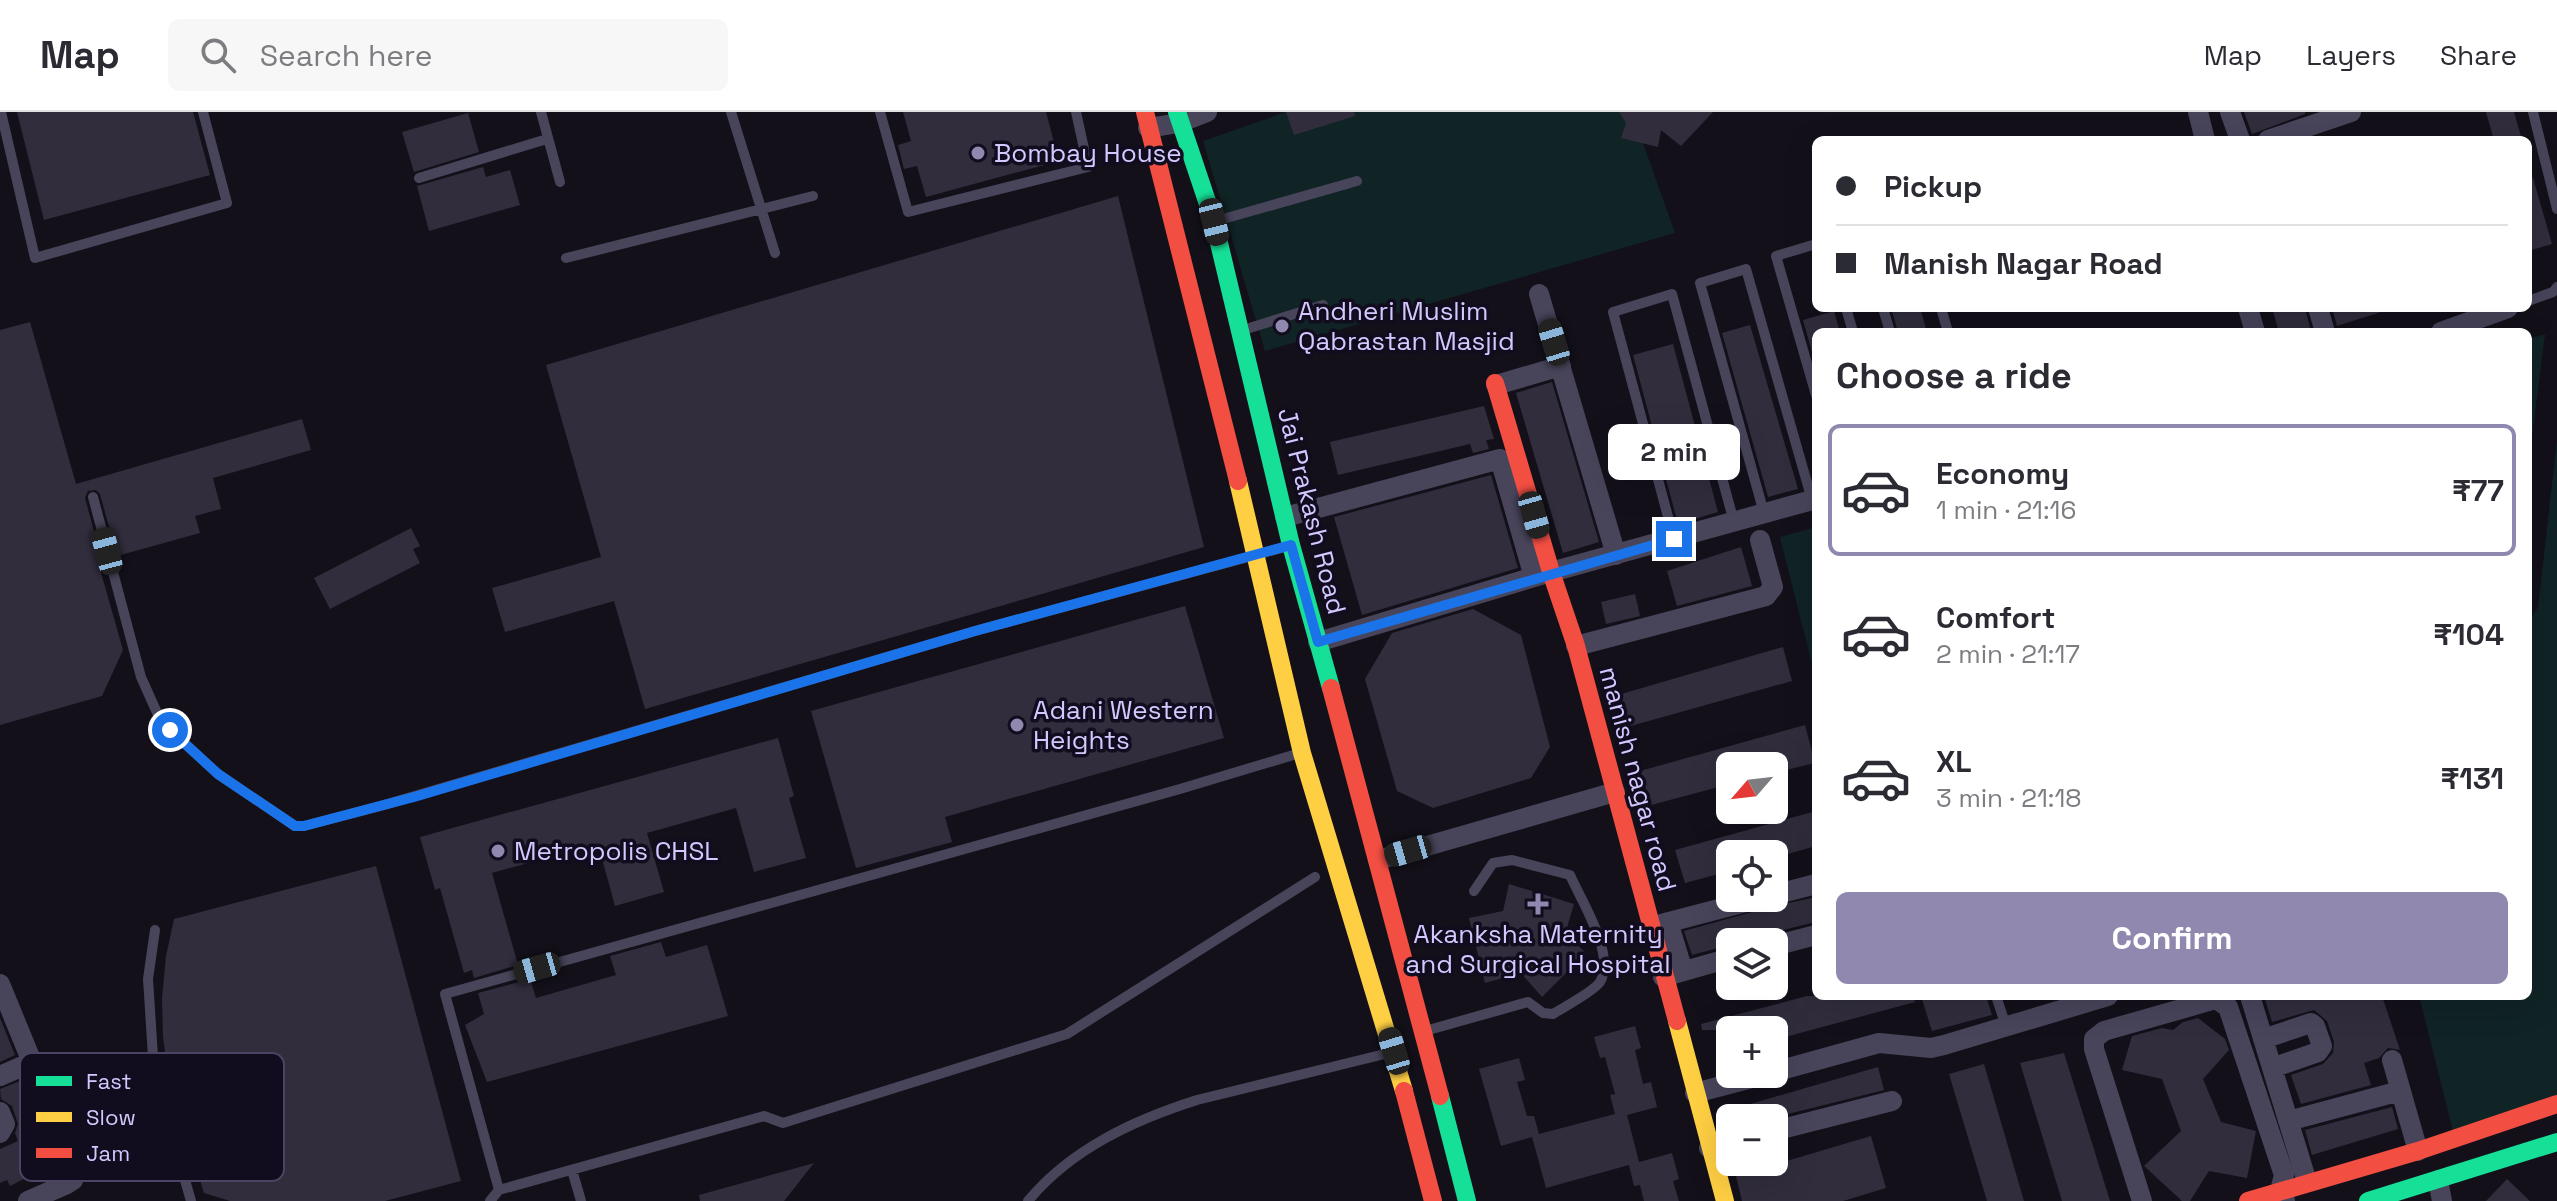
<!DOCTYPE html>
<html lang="en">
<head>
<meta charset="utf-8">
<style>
	body { margin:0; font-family:"Space Grotesk",sans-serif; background:#f7f7f7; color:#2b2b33; height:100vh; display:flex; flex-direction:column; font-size:30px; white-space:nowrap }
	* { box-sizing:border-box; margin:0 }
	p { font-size:26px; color:#7c7c81 }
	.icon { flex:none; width:44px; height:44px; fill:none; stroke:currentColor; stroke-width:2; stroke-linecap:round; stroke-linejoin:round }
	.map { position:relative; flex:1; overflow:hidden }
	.sheet { position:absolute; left:1812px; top:216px; width:720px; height:672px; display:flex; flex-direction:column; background:#fff; border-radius:12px; box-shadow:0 8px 32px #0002 }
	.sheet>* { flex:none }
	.guide { position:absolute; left:1812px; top:24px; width:720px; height:176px; border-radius:12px; box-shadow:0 8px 32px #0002; display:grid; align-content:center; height:176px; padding:0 24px; background:#fff }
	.needle { width:52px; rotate:242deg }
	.buttons { position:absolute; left:1716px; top:640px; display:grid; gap:16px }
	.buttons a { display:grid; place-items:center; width:72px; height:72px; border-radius:12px; background:#fff; box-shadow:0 8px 32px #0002; font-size:40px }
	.end { position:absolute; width:36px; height:36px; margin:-18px; border:10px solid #1a73e8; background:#fff; box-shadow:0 0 0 4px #fff }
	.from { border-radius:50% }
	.bubble { position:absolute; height:56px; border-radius:12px; background:#fff; box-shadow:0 8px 32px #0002; font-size:26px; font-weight:700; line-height:56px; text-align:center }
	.car { position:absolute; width:24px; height:48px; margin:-24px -12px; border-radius:10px; box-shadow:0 0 6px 2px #0007; background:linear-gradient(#222 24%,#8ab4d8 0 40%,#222 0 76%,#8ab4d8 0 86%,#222 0) }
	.guide b { display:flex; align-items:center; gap:28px; height:76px; font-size:30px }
	.guide b+b { border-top:2px solid #e1e1e2 }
	.guide i { width:20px; height:20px; background:#2b2b33 }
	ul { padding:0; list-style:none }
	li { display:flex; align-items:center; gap:24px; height:132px; margin:0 16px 12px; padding:0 8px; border:4px solid transparent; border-radius:12px }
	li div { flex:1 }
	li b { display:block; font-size:30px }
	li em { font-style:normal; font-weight:700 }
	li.selected { border-color:#9088af }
	li>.icon { width:72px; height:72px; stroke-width:1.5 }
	h2 { padding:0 24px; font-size:36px; line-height:96px }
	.primary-button { display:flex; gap:16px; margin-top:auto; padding:16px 24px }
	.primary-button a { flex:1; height:92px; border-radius:12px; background:#9088af; color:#fff; font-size:32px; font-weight:700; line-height:92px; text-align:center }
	header { display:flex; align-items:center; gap:48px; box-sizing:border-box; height:112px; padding:0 40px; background:#fff; border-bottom:2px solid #e1e1e2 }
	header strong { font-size:38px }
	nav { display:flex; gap:44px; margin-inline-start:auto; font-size:28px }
	.search { width:560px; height:72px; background:#f7f7f7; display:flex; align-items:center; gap:20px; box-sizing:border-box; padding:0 28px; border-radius:12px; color:#7c7c81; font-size:30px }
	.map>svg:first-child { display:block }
</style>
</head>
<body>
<header>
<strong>Map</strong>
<div class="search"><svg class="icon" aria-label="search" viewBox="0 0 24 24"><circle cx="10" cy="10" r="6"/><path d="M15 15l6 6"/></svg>Search here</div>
<nav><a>Map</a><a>Layers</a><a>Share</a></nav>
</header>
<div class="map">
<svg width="2557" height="1089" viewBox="0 0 2557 1089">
	<rect width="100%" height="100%" fill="#13101a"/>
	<path fill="#102325" d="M1286,0H1632L1675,121L1265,239L1203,29Z
		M2545,222L2528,357V227Z
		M2557,328V997L2456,1031L2419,884H2528V511L2538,495Z
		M1816,415V568L1780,425Z"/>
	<path fill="#312d3d" d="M17,0H193L210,63L44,108Z
		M903,0H1046L1059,49L926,85L917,54L904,57L898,33L911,29Z
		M1286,0H1354L1355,4L1294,23Z
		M1619,0H1713L1681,34L1661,18L1658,35L1621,26L1626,11Z
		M2244,0H2305V2L2252,22Z
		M2486,0H2514L2522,28H2494Z
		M468,1L479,40L414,60L402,20Z
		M483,55L486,65L510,58L520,93L429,119L417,74Z
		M2528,66H2533L2552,132L2528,139Z
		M1118,84L1204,435L645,597L614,489L505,520L492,476L601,445L546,253Z
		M1891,196H1920L1927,220H1898Z
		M2272,196H2305L2311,220H2279Z
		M2332,196H2380L2381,200L2337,214Z
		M1834,199L1840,220H1816V254L1803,208Z
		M30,210L76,372L302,307L311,338L213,366L221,397L195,404L200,421L117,444L100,382L96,378L88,379L85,386L102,449L98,450L123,538L102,584L0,613V218Z
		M1750,213L1798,377L1768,385L1722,221Z
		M1673,232L1718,400L1678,412L1633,243Z
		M1552,270L1599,430L1563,441L1516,281Z
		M1484,294L1494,327L1486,328L1489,337L1473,341L1470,332L1338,363L1330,330Z
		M1491,363L1518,456L1362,503L1334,405Z
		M411,416L420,434L413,437L420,451L330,497L314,466Z
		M1741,435L1752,474L1677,494L1667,459Z
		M1635,482L1640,504L1606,512L1601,490Z
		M1185,494L1224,626L945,705L952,730L856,756L811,599Z
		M1473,497L1521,523L1550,635L1531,666L1433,696L1397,679L1365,567L1392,521Z
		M1783,535L1792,569L1627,615L1618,583Z
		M1805,613L1815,651L1774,661V654H1730V672L1651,693L1640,659Z
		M778,626L794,684L789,686L806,746L754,760L736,696L647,721L664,780L615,794L598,732L492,761L518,853L474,866L472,858L464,861L440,776L435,778L420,725Z
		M1816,699V734L1774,746V742H1730V759L1685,771L1675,738Z
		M376,754L461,1069L385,1089H230L204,1081L168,962L163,925L162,886L166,844L174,807Z
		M1509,772L1574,792L1565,822L1586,841L1542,885L1521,861L1485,871L1469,806L1503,799Z
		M1816,785V810L1771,821L1759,830H1730V833L1692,843L1684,819L1770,795Z
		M661,830L666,845L707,833L728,904L487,970L465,913L484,902L478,881L530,867L536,886L616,863L610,844Z
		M1807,884H1914L1915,890L1774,928V918H1702L1701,912Z
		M1921,884H1986L1992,903L1932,919Z
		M2264,884H2382L2400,938L2388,936L2379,946L2364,951L2371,973L2301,992L2291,963L2323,952L2333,941L2334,930L2327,909L2314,898L2272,910Z
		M0,906L15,943L0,950Z
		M2198,906L2225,927L2229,938L2203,967L2221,1010L2256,1019L2247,1066L2209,1059L2190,1089H2182L2144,1054L2181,1019L2162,967L2122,958L2132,924L2162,916L2173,918L2183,910Z
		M1635,914L1641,936L1635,938L1643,972L1651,970L1657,995L1627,1003L1639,1050L1672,1041L1679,1067L1673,1069L1679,1089H1644L1640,1073L1634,1074L1629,1053L1546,1076L1532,1025L1501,1034L1479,957L1519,946L1525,968L1517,970L1527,1004H1534L1539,1022L1615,1002L1610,983L1615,982L1605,945L1600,946L1594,925Z
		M2064,941L2110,1089H2062L2020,951Z
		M1984,952L2024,1089H1987L1949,962Z
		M1878,955L1884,978L1772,1006H1720L1719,1001Z
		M25,967L47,1020L40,1023L53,1052L10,1074L7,1068L0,1071V1037L18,1029L15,1021L18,1012L12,994L1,987L0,977Z
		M2392,995L2398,1017L2312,1043L2305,1018Z
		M1871,1024L1886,1076L1843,1089H1742L1736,1064Z
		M814,1051L784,1089H700L699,1083Z
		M2507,1067L2530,1089H2486Z"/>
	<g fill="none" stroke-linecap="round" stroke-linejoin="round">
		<path stroke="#48455b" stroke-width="10" d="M1,0L35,146L227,91L203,0
			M541,0L560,70
			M731,0L775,141
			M880,0L908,100L1088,55L1076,0
			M2533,0L2557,97
			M419,66L547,27
			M1216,109L1357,69
			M1816,132L1776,144L1816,283
			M566,146L813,84
			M2528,189L2553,180L2557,175
			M1846,196L1853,220
			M1883,196L1890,220
			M1941,196L1948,220
			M1243,218L1323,193
			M93,385L141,565L158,603L170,618L218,662L295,714H304L384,693L975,519L1289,434
			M1764,401L1700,171L1746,157L1812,388
			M1674,427L1613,200L1672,182L1734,410
			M1300,641L1180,677L445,882L499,1078L764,1004L783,1011L1067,922L1315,765
			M155,818L148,867L154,960L191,1089
			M1996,884L2006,914
			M1425,919L1528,890L1543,901L1553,902C1564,895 1593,880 1600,870C1616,843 1582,790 1570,763L1512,748L1493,751L1474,779
			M572,1058L581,1089
			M490,1089L499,1078
			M1028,1089C1071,1037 1134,1008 1197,988L1393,940"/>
		<path stroke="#48455b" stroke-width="20" d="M2198,0L2205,28
			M2230,0L2240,28
			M1148,16L1179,11L1207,0
			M2268,28L2351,0
			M1539,182L1616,443
			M2248,196L2255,220
			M2318,196L2325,220
			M2441,220L2508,196
			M1496,273L1561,254
			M1285,405L1500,347L1534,465
			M1318,530L1551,460L1816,387
			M1576,534L1766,484L1773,475L1760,428
			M1378,748L1615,680
			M1774,783L1816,772
			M1668,810L1683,859
			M1650,815L1761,786
			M1774,834L1816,823
			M1663,865L1730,846
			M0,872L75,1055L73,1068L67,1072L28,1089
			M2250,884L2307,1070
			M2263,927L2311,911L2315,914L2322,934L2318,940L2272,956
			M2392,948L2418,1039
			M1774,960L1879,931L1931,936L1944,933L2108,884
			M0,964L32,950
			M1695,981L1767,962
			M0,1000L5,1012L0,1021
			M2288,1009L2400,979
			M1774,1019L1892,989
			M1709,1036L1730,1030
			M2438,1068L2442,1089
			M2142,1089L2094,937V927L2104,919L2216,887L2228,895L2284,1063L2281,1075L2285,1089"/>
		<path stroke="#16e098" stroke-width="18" d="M1177,0L1214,110L1291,433L1331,576
			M1440,984L1467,1089
			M2368,1089L2557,1030"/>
		<path stroke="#ffcf43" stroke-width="18" d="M1238,369L1302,641L1404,979
			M1677,909L1725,1089"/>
		<path stroke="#f24e42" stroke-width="18" d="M1145,0L1238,369
			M1495,271L1551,460L1576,534L1677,909
			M1331,576L1440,984
			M1404,979L1433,1089
			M2248,1089L2418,1039L2557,992"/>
	</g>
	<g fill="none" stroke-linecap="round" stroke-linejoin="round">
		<path stroke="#1a73e8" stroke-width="10" d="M170,618L218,662L295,714H304L414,685L975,519L1291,433L1318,530L1674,427"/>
	</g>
	<g fill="#9088af" stroke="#110c1e" stroke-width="3">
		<circle cx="978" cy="41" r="8"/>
		<circle cx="1282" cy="214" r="8"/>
		<circle cx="1017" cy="613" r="8"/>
		<circle cx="498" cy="739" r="8"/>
		<path d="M1534 780h8v8h8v8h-8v8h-8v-8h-8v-8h8z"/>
	</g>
	<g text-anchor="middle" stroke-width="7" stroke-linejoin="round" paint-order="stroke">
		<g font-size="26" fill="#d4c8ff" stroke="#110c1e" text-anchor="start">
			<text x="994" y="50">Bombay House</text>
			<text x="1298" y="208">Andheri Muslim<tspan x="1298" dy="30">Qabrastan Masjid</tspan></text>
			<text x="1033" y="607">Adani Western<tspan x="1033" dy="30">Heights</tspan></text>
			<text x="514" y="748">Metropolis CHSL</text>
			<text x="1538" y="831" text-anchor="middle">Akanksha Maternity<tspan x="1538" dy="30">and Surgical Hospital</tspan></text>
		</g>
		<g font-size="26" fill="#d4c8ff" stroke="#110c1e">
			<text transform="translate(1312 399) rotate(76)" y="9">Jai Prakash Road</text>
			<text transform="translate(1638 667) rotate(75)" y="9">manish nagar road</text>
		</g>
	</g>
	<rect x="20" y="941" width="264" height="128" rx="12" fill="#110c1e" stroke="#4c4462" stroke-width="2"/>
	<rect x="36" y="964" width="36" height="10" fill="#16e098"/>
	<rect x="36" y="1000" width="36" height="10" fill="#ffcf43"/>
	<rect x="36" y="1036" width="36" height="10" fill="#f24e42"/>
	<g font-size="22" fill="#d4c8ff">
		<text x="86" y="977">Fast</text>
		<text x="86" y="1013">Slow</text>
		<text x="86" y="1049">Jam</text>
	</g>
</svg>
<div class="buttons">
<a><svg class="needle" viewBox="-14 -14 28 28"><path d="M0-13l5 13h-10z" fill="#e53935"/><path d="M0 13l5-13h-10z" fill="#7c7c81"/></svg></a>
<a><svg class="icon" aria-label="locate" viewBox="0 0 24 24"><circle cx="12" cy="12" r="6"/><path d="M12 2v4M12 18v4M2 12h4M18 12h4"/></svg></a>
<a><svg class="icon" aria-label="layers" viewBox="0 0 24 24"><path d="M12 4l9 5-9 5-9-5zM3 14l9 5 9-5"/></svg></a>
<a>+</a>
<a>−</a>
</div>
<i class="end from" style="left:170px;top:618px"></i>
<i class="end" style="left:1674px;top:427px"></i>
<div class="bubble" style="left:1608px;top:312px;width:132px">2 min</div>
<i class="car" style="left:1214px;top:110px;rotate:166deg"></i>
<i class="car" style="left:1554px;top:230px;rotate:343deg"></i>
<i class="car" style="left:1534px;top:403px;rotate:164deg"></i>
<i class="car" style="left:107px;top:439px;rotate:345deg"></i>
<i class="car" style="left:1408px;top:739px;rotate:254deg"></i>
<i class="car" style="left:537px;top:856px;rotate:254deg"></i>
<i class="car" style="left:1394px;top:939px;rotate:343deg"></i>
<div class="guide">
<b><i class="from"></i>Pickup</b>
<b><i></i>Manish Nagar Road</b>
</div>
<section class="sheet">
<h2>Choose a ride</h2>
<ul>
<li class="selected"><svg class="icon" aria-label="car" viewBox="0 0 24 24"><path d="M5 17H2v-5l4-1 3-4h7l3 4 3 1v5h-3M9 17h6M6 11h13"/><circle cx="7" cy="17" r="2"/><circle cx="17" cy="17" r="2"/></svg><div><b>Economy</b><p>1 min · 21:16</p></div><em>₹77</em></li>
<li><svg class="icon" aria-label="car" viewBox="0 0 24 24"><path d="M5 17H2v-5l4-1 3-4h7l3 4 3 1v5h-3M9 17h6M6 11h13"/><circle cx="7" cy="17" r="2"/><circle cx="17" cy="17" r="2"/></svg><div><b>Comfort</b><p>2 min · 21:17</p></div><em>₹104</em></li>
<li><svg class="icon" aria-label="car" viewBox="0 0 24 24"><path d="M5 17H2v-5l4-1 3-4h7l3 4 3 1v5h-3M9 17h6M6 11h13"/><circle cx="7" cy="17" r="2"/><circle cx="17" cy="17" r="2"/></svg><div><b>XL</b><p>3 min · 21:18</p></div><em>₹131</em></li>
</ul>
<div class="primary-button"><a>Confirm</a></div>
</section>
</div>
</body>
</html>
